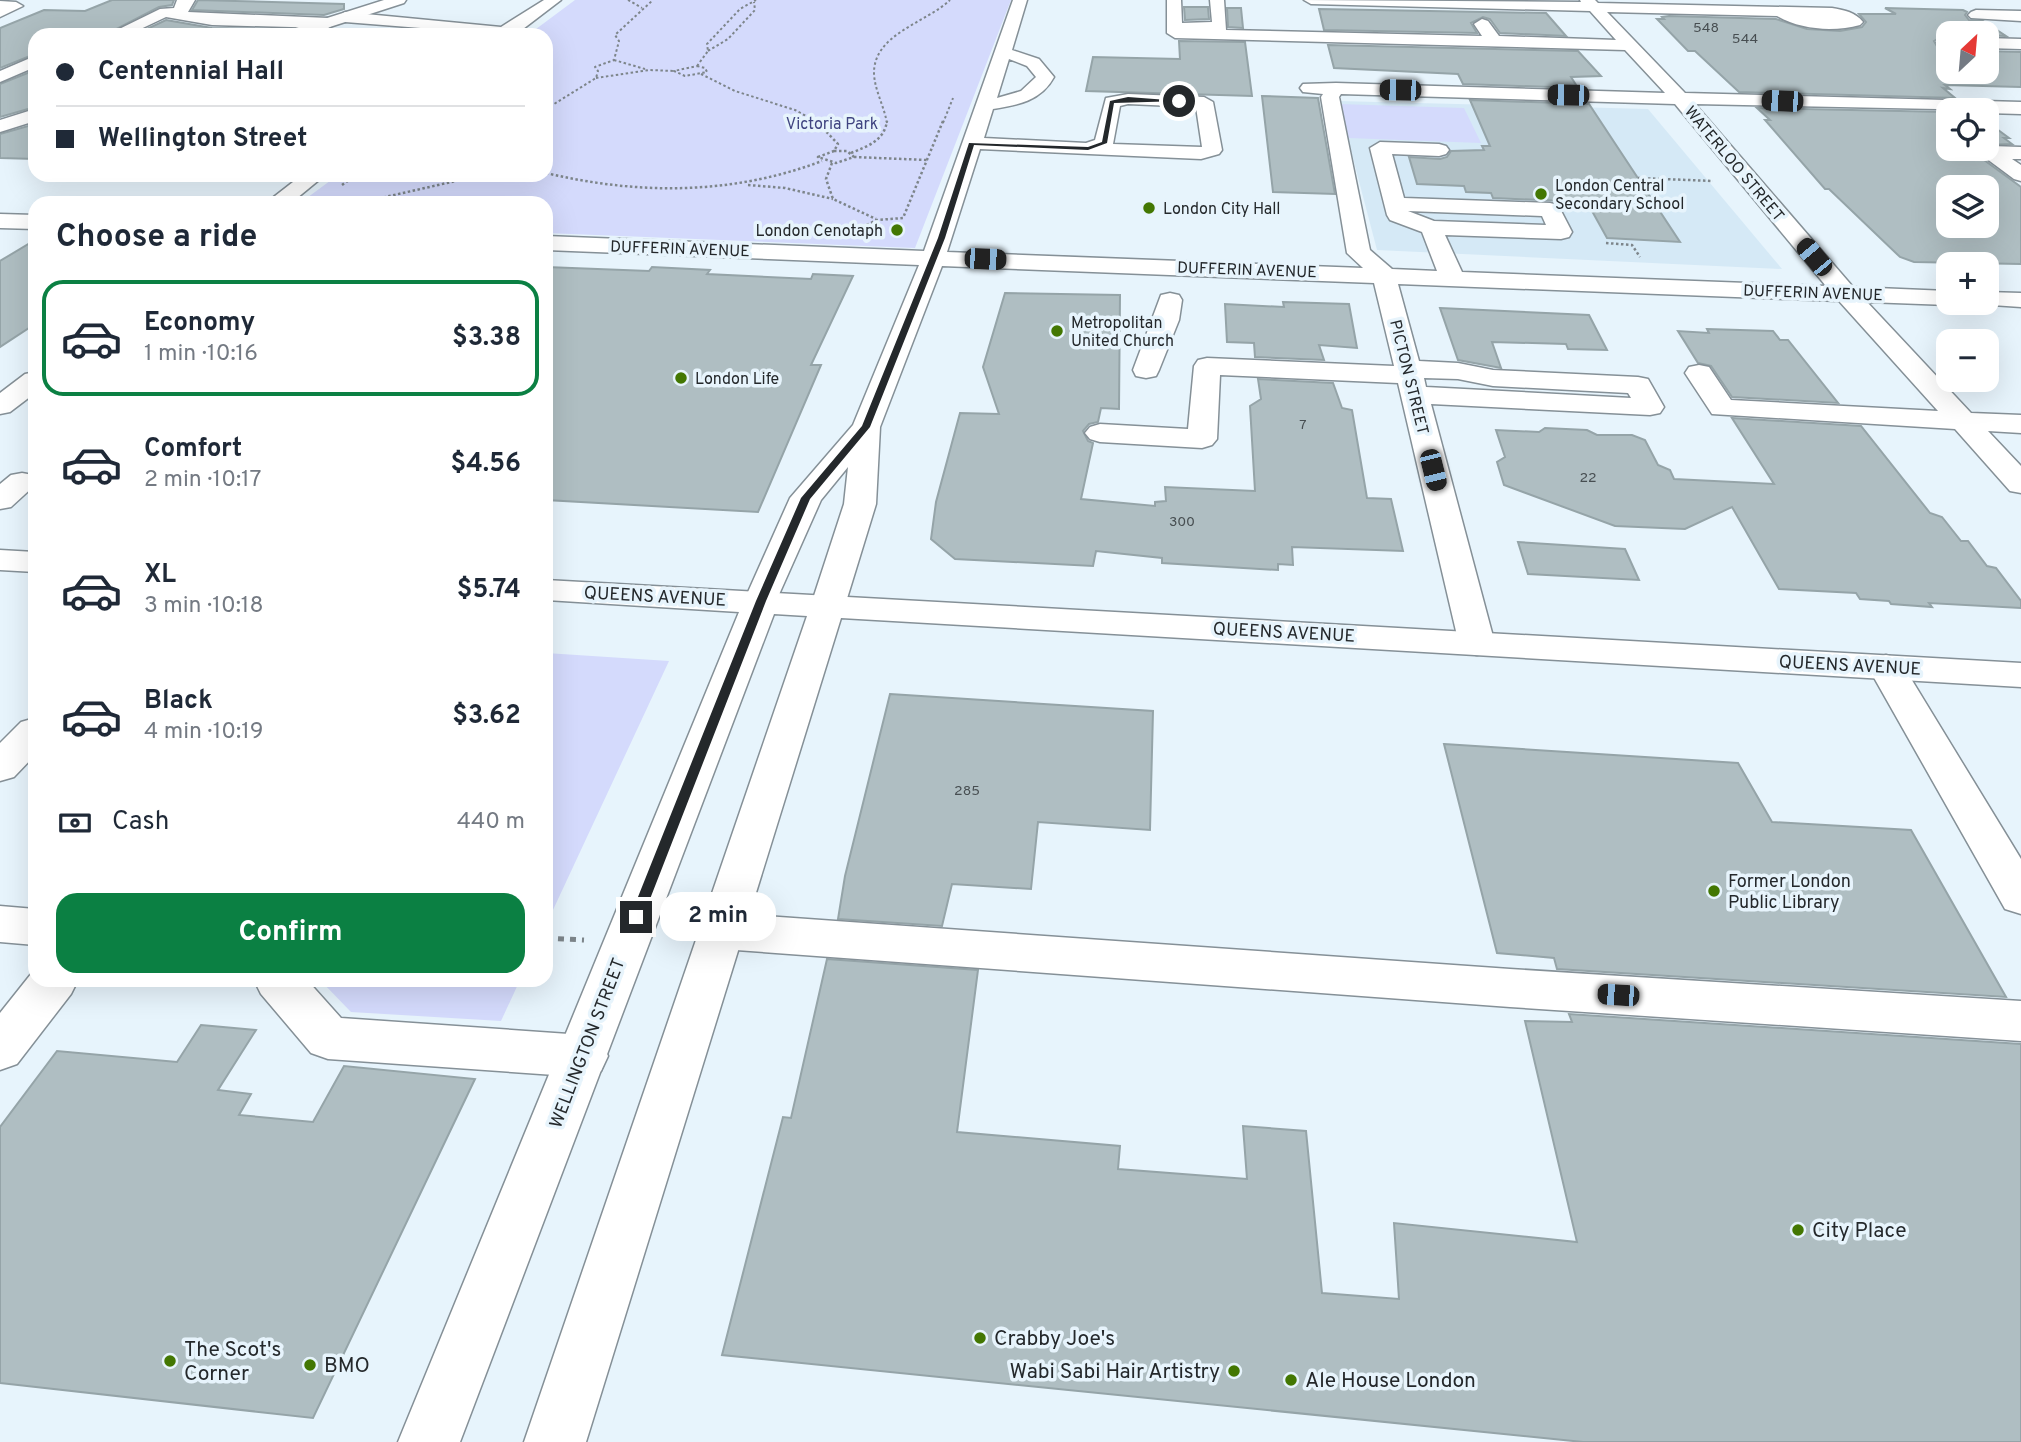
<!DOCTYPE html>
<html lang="en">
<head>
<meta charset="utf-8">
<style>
	body { margin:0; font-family:Overpass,sans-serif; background:#f2f2f3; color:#1f2937; height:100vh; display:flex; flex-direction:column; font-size:26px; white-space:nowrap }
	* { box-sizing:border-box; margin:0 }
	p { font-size:23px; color:#747a83 }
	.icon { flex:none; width:38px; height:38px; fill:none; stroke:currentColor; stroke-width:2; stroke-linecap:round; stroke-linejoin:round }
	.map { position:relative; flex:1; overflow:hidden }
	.panel { position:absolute; left:28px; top:196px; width:525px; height:791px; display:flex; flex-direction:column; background:#fff; border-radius:21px; box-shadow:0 7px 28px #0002 }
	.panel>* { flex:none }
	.top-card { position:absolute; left:28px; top:28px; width:525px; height:154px; border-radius:21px; box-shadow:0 7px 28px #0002; display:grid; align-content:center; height:154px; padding:0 28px; background:#fff }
	.needle { width:46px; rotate:26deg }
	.tools { position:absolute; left:1936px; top:21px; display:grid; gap:14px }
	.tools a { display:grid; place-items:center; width:63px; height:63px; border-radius:14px; background:#fff; box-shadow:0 7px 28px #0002; font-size:35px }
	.end { position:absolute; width:32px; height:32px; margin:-16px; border:9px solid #24282b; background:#fff; box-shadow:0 0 0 4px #fff }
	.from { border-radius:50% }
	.bubble { position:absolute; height:49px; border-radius:21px; background:#fff; box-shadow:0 7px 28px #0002; font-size:23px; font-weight:700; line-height:49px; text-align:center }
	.car { position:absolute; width:21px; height:42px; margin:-21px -10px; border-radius:9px; box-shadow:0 0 5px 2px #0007; background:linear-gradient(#222 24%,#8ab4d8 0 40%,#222 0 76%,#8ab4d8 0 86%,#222 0) }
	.top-card b { display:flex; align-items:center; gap:24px; height:66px; font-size:26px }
	.top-card b+b { border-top:2px solid #e0e1e3 }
	.top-card i { width:18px; height:18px; background:#1f2937 }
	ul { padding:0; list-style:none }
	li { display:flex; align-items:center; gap:21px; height:116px; margin:0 14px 10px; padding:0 14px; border:4px solid transparent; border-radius:21px }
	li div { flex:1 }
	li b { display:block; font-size:26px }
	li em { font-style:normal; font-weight:700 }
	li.on { border-color:#0b8043 }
	li>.icon { width:63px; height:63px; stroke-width:1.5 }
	h2 { padding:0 28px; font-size:32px; line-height:84px }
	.pay { display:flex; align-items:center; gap:18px; height:77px; padding:0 28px; font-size:26px }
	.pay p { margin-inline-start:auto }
	.primary-button { display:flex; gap:14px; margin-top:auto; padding:14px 28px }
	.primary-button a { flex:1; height:80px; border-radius:21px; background:#0b8043; color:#fff; font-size:28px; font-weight:700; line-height:80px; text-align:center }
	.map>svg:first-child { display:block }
</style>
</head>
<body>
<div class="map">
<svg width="2021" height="1442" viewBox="0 0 2021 1442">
	<rect width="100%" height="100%" fill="#e7f4fc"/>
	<path fill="#d5e9f6" d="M1338,101L1648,109L1782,269L1377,250Z"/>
	<path fill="#d4dafc" d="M575,0H1011L915,248L546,233V203H300L338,175H546V35H528Z
		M1338,104L1464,108L1481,143L1348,138Z
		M546,653L669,661L546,925Z
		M320,980H520L501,1021L351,1012Z"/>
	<path fill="#afbec2" stroke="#95a4a8" stroke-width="2" fill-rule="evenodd" d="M112,0H174L172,5L159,7L105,35H35V54L0,68V28L44,10L85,11Z
		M198,0L344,4V9L324,15L192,10Z
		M1184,7H1208L1209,19L1185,20Z
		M1227,8H1241L1243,28L1228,27Z
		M1885,8L1963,10L1967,12L1965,15L1969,20L1983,21L2006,36L1986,35V33L1944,35L1934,41L1938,48L1948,49V72H1986V51L2021,52V87L1945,85L1950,89L1943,88L1955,98L1739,92L1695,51H1688L1657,19H1664L1662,17L1669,16L1776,19L1807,29L1840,31L1862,27L1866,22L1859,14H1896Z
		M1319,9L1546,13L1566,36L1500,33L1490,19L1483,17L1471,23L1477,33L1324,30Z
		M166,20L212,28L279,29L261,35H134Z
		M1179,41L1245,42L1252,96L1086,91L1093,57L1180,59Z
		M1328,45L1578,51L1601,76L1571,77L1578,88L1463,84L1458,74L1334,68Z
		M35,70V107L0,117V84Z
		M1262,96L1318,98L1335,194L1273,192Z
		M1470,100L1589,104L1680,242L1607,238L1587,202L1493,198L1491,193L1466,192L1464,186L1417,184L1409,157L1440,159L1447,157L1451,151L1484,150L1482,146H1490Z
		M1757,108L1948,112V149H1969L2021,187V264L1914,262L1900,257L1829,189H1825L1765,120H1770ZM1948,187H1986V226H1948Z
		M1986,121L2009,138H2004L2012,144L1986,145Z
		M35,124V159L0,158V134Z
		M35,240V324L0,347V261Z
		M546,267L649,271L652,267L710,270L707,274L811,279L813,274L853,276L811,365H821L758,512L546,500Z
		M1005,293L1120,295L1119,409L1101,408L1098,422L1089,424L1083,431L1088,441L1093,443L1081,499L1155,506V502L1166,501L1165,487L1255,491L1250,406L1261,399L1258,379L1333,383L1342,408L1352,410L1367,498L1391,499L1403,551L1292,547L1293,565L1278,564V570L1162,563V558L1096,551L1093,566L955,559L931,539L936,502L960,413L999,414L983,367Z
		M1283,302L1349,304L1357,348L1319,345L1324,360L1255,357L1254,343L1227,342L1225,304L1284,307Z
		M1440,308L1589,315L1607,350L1568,349L1566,344L1492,342L1501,368L1458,360Z
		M1707,329L1773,331L1780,340H1788L1838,403L1732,397L1711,366L1698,363L1678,331L1709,333Z
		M1732,418L1861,426L1930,513L1942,517L1961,541H1968L1987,566L1996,568L2021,601V608L1929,603L1932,607L1891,604L1889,601L1860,599L1856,593L1779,589L1732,507L1685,529L1615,526L1504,485L1497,462L1505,457L1496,430L1539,432L1545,428L1587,430L1597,435H1632L1645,440L1658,465L1670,470L1674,479L1774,484Z
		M1518,542L1625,549L1639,580L1528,574Z
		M890,694L1153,711L1150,830L1038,822L1031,889L952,884L942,926L838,919L845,876Z
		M1444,744L1738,763L1772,822L1911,830L2006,997L1557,969L1554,958L1497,953Z
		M827,959L978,970L957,1132L1120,1146L1118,1169L1247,1179L1243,1126L1306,1131L1322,1293L1399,1299L1394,1223L1577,1242L1525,1021L1572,1022L1569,1014L2021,1044V1442H1583L722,1355L783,1117L791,1118Z
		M201,1025L256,1030L218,1090L251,1094L239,1115L313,1122L344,1066L475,1079L313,1418L0,1383V1127L57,1051L177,1062Z"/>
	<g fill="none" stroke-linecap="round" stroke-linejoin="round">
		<defs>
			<path id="minor" d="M177,0H195L188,12L328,18L336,23L328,28L212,25L166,17L128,35H107L160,9L174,8Z
				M544,0H561L523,29L509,35L345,22L337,17L345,12L501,27Z
				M1013,0H1027L1012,50L1039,59L1054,77C1041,101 1018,105 993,109L984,138L1086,143L1095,140L1106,98L1128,94L1204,97L1213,102L1222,150L1219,154L1201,159L980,149L947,252L1363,268L1347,253L1321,97L1323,94L1303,92L1300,88L1303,84L1336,83L1665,93L1625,50L1175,38L1167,33V0H1181L1182,23L1212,22L1210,0H1224L1226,30L1482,36L1474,24L1482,19L1488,21L1499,36L1616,40L1590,11L1311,4L1304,0L1581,2L1580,0H1595L1598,3L1832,8C1844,10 1855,12 1863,22L1860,25C1834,32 1801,30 1777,16L1607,12L1685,93L2021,102V114L1986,113V110L1695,104L1853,287L1948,291V303H1957L1948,305L1867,302L1971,413L2021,415V433L1988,431L2021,466V493L2010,491L1955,429L1712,414L1685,373L1689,367L1699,365L1709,367L1731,400L1938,411L1839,301L1398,284L1419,361L1458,363L1493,370L1638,377L1648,379L1664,407L1660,413L1650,415L1431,404L1495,644L1490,652L1477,655L1464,652L1459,644L1398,383L1220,375L1217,439L1212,445L1202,448L1100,442L1090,439L1085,433L1090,427L1100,424L1188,429L1194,366L1198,360L1207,358L1394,366L1374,283L942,266L880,427L876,504L845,605L840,612L828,615L816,612L811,605L844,504L848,467L821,500L773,608L761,611L749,608L744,601L790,498L853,425L919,265L546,250V236L924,251ZM1009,59L1027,66L1036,77L1021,91L997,98ZM1341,94L1675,104L1826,286L1462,272L1445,235L1561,239L1569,237L1572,232L1558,205L1550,203L1404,198L1392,154L1439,156L1446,154L1449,150L1446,146L1439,144L1380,142L1370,148L1387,215L1390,220L1422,232L1437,271L1392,269L1370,250L1339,97ZM1128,104L1196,107L1202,147L1113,144L1120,106ZM1408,211L1542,216L1546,225L1434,221ZM1424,378L1458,379L1493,386L1628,393L1631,398L1426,387Z
				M0,1L16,2L23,6L0,17Z
				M1976,10L2021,11V21L1971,18L1968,15L1971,12Z
				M1945,37H1948V47L1939,45L1937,42Z
				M1986,38L2021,39V49L1986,48Z
				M35,56V67L0,82V71Z
				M1990,146L2021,147V159H2012L2021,165V181L2014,179L1983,156L1980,152Z
				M302,175H325L291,203H266Z
				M0,214L35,215V229L0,228Z
				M1986,292L2021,293V307L1977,304L1986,303Z
				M1170,293L1179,295L1182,300L1179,320L1159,370L1156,376L1146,378L1136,376L1133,370L1161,295Z
				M35,372V393L10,412L0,414V393L25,374Z
				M22,473L33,475L35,485L11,507L0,509V484L11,475Z
				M1886,655L1899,659L2021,859V914L2005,909L1868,667L1873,659Z
				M35,718V755L14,777L0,781V743L21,722Z
				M0,906L35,909V945L0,942Z
				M722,913L1510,969L2021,1001V1041L1510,1007L722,949L706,944L699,931L706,918Z
				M35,969V980H78L71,994L17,1064L0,1070V1013Z
				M254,980H307L341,1018L583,1035L601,1041L608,1056L601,1071L583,1077L328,1059L311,1053L261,994Z"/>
			<path id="major" d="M384,0H406L404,3L305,35H281L283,32Z
				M35,109V121L0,132V120Z
				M0,550L35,552V572L0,570Z
				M546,580L2021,663V687L841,618L586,1442H524L807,616L774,614L460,1442H398L739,612L546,600Z"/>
		</defs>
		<use href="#minor" stroke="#859097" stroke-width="3"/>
		<use href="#major" stroke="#859097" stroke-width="3"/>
		<path stroke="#7d858a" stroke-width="2" stroke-dasharray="2.5 2.5" stroke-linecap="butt" d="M628,0L642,8
			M708,51L728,39L755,10L754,2
			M614,60L645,69
			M697,66L708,51L707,44L740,9L756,0
			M697,66L705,68L707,72L685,76L674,71Z
			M701,74L735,91L795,110L819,123
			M596,78L649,70L674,71
			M546,109L596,78L598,71L595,67L614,60L619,41L615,35L653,0
			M887,123C884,106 875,91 874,74C873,34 926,23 950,0
			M943,123L953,98"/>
		<path stroke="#7d858a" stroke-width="2.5" stroke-dasharray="2.5 2.5" stroke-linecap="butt" d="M816,121L838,144L834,151
			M834,151H847L854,157L836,163L818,157Z
			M851,153C868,146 884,141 887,121
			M854,157L927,160
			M832,163L826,179L833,199L876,219
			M546,173C639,195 732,195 822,161
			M1638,178L1713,181
			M342,185L356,175
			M748,185L785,188L833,199
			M359,203L482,175
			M862,227L877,220L903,218L943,121
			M1606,243L1632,245L1640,257"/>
		<path stroke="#7d858a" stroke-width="5" stroke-dasharray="6 6" stroke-linecap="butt" d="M546,938L584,940"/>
		<use href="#minor" fill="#fff" fill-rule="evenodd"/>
		<use href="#major" fill="#fff" fill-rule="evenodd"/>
	</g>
	<path fill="#24282b" d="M1128,97L1181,101L1114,103L1107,143L1088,150L974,145L945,238L870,427L810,499L766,601L643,917L641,921H632L630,917L756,601L801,498L862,426L938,238L969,143L1088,147L1102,142L1110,101Z"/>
	<g fill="#437702" stroke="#e7f4fc" stroke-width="2.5">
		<circle cx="1541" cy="194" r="7"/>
		<circle cx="1149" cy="208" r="7"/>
		<circle cx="897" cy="230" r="7"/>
		<circle cx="1057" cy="331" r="7"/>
		<circle cx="681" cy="378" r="7"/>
		<circle cx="1714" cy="891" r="7"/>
		<circle cx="1798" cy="1230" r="7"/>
		<circle cx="980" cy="1338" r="7"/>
		<circle cx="170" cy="1361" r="7"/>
		<circle cx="310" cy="1365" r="7"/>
		<circle cx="1234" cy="1371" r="7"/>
		<circle cx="1291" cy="1380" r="7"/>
	</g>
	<g text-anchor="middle" stroke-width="7" stroke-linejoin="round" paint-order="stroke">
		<g font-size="14" fill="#474e51">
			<text x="1706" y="32">548</text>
			<text x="1745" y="43">544</text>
			<text x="1303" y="429">7</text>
			<text x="1588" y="482">22</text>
			<text x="1182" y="526">300</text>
			<text x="967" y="795">285</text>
		</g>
		<g font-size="16" fill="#404581" stroke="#e7f4fc">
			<text x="832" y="129">Victoria Park</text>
		</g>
		<g font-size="16" fill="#24282b" stroke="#e7f4fc">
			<text transform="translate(1735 163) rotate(50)" y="6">WATERLOO STREET</text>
			<text transform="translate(680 248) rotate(2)" y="6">DUFFERIN AVENUE</text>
			<text transform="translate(1247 269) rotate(2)" y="6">DUFFERIN AVENUE</text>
			<text transform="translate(1813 292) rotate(2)" y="6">DUFFERIN AVENUE</text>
			<text transform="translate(1410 377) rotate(76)" y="6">PICTON STREET</text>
		</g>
		<g font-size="16" fill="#24282b" stroke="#e7f4fc" text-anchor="start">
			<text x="1555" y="191">London Central<tspan x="1555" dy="18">Secondary School</tspan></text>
			<text x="1163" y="214">London City Hall</text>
			<text x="883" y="236" text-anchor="end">London Cenotaph</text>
			<text x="1071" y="328">Metropolitan<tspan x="1071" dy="18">United Church</tspan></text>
			<text x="695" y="384">London Life</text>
		</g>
		<g font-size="18" fill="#24282b" stroke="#e7f4fc">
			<text transform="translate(655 596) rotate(3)" y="6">QUEENS AVENUE</text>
			<text transform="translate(1284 632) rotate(3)" y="6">QUEENS AVENUE</text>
			<text transform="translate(1850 665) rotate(3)" y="6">QUEENS AVENUE</text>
			<text transform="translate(587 1043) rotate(-69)" y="6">WELLINGTON STREET</text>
		</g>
		<g font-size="18" fill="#24282b" stroke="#e7f4fc" text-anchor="start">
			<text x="1728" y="887">Former London<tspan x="1728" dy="21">Public Library</tspan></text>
		</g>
		<g font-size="21" fill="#24282b" stroke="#e7f4fc" text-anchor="start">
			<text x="1812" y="1237">City Place</text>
			<text x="994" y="1345">Crabby Joe's</text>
			<text x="184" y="1356">The Scot's<tspan x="184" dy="24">Corner</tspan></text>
			<text x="324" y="1372">BMO</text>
			<text x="1220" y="1378" text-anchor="end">Wabi Sabi Hair Artistry</text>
			<text x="1305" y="1387">Ale House London</text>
		</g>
	</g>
</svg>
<div class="tools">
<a><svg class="needle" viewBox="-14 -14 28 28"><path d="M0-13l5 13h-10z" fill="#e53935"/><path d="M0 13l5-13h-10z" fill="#747a83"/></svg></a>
<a><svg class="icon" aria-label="locate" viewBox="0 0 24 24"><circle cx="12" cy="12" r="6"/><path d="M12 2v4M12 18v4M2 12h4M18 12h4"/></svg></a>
<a><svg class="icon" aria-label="layers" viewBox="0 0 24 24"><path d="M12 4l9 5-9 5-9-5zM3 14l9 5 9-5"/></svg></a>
<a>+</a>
<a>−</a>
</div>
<i class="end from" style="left:1179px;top:101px"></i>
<i class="end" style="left:636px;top:917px"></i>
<div class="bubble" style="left:660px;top:892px;width:116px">2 min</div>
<i class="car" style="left:1400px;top:90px;rotate:271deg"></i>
<i class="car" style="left:1568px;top:95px;rotate:271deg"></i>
<i class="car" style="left:1782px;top:101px;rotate:272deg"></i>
<i class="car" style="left:1814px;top:257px;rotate:320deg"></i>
<i class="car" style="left:985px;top:259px;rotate:92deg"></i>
<i class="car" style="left:1433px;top:470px;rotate:166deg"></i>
<i class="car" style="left:1618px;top:995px;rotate:274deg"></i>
<div class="top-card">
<b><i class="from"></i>Centennial Hall</b>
<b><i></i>Wellington Street</b>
</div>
<section class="panel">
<h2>Choose a ride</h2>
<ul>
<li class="on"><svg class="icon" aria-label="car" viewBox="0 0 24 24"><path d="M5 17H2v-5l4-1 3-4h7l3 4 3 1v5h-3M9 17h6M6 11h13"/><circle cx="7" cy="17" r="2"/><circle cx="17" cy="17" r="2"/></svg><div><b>Economy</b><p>1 min · 10:16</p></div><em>$3.38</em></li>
<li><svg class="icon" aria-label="car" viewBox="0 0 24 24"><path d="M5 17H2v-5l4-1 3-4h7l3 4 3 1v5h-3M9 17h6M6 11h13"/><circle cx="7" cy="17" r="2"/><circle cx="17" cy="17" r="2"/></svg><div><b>Comfort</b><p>2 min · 10:17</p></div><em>$4.56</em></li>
<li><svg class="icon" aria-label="car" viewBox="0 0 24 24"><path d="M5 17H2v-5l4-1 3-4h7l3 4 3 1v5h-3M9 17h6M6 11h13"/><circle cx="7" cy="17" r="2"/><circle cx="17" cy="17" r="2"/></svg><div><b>XL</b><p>3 min · 10:18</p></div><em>$5.74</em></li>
<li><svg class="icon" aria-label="car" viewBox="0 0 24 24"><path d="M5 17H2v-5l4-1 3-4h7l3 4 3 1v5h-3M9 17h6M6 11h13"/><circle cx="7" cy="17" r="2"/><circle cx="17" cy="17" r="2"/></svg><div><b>Black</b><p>4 min · 10:19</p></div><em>$3.62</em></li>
</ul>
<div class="pay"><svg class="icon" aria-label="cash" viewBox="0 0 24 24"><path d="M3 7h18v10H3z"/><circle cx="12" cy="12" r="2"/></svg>Cash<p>440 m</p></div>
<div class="primary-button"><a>Confirm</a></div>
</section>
</div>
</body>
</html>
